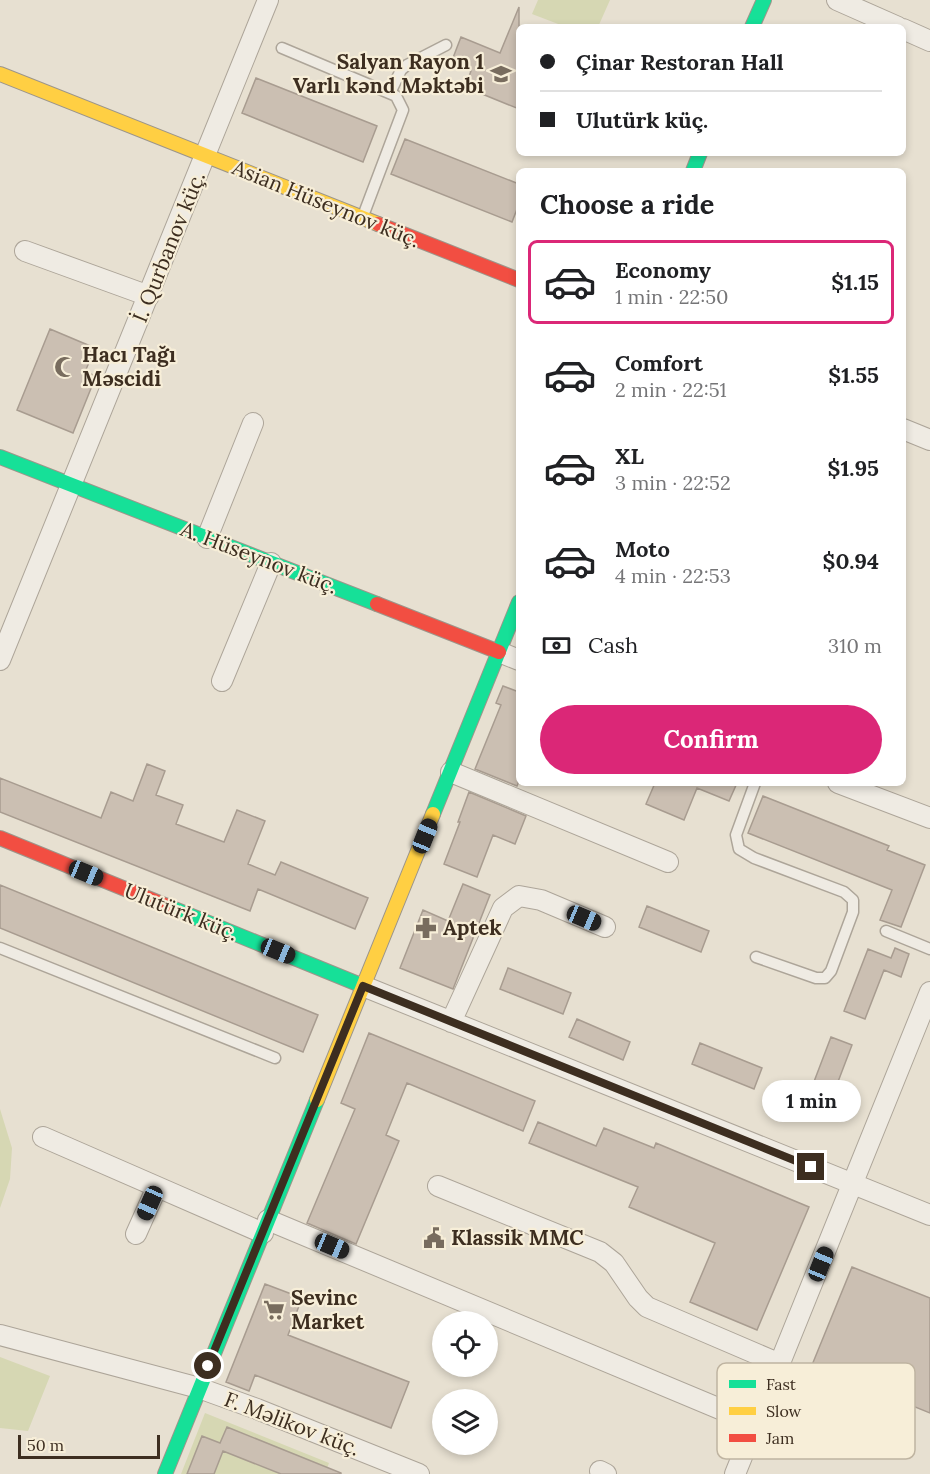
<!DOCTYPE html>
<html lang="en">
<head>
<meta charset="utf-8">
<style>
	body { margin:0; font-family:Lora,serif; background:#f2f2f2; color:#202124; height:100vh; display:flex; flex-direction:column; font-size:22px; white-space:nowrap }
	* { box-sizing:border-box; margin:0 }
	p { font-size:20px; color:#757577 }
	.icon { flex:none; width:33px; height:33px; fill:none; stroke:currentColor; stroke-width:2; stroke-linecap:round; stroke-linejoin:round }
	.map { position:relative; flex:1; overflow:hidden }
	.details { position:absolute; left:516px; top:168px; width:390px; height:618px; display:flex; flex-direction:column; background:#fff; border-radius:9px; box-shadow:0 3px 9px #0003 }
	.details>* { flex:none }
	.guide { position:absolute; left:516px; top:24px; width:390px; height:132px; border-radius:9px; box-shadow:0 3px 9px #0003; display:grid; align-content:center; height:132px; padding:0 24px; background:#fff }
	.fabs { position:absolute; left:432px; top:1311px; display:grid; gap:12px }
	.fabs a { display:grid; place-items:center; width:66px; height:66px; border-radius:50%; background:#fff; box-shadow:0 3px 9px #0003; font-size:30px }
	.scale { position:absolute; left:18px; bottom:15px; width:142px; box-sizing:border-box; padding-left:6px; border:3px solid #3d2e20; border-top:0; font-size:16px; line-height:21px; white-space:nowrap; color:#3d2e20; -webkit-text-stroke:4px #f7eed8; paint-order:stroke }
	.end { position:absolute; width:27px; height:27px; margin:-14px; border:8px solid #3d2e20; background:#fff; box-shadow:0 0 0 3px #fff }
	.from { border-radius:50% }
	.bubble { position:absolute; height:42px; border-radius:21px; background:#fff; box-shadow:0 3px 9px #0003; font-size:20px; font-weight:700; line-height:42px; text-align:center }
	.car { position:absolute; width:18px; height:36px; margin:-18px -9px; border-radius:8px; box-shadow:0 0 4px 2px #0007; background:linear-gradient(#222 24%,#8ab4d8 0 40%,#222 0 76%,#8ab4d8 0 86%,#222 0) }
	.guide b { display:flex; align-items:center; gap:21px; height:57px; font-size:22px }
	.guide b+b { border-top:2px solid #e0e0e0 }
	.guide i { width:15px; height:15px; background:#202124 }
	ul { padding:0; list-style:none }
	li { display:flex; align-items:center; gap:18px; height:84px; margin:0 12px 9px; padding:0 12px; border:3px solid transparent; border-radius:9px }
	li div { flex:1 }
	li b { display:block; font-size:22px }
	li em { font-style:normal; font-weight:700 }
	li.current { border-color:#db2777 }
	li>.icon { width:54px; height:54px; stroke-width:1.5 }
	h2 { padding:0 24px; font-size:27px; line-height:72px }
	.pay { display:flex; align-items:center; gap:15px; height:66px; padding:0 24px; font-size:22px }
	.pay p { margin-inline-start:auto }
	.primary-button { display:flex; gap:12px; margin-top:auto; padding:12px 24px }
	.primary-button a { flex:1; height:69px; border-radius:36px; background:#db2777; color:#fff; font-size:24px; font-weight:700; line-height:69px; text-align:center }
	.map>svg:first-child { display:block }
</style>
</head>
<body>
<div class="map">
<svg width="930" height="1474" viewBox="0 0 930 1474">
	<rect width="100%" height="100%" fill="#e7e0d1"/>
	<path fill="#d6d7b3" d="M538,0H610L598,27H566L532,14Z
		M0,1109L12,1148L10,1179L0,1208Z
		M0,1357L50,1376L28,1431L0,1428Z
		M205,1413L329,1463L325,1474H181Z"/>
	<path fill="#cbbfb2" stroke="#a89c90" stroke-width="1.5" d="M519,7V109L465,87L471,71L451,63L461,37L500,53Z
		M256,78L377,126L363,162L242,113Z
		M405,139L519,184V204L512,222L391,174Z
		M50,329L95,348L85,372L96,376L73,433L17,410Z
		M503,686L519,692V781L517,786L475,769L501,705L496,703Z
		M147,764L165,771L156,795L183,805L176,824L224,842L237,810L265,821L248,864L275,875L281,862L368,898L355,929L258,889L250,911L0,812V778L101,818L111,792L133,801Z
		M655,783H737L729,801L697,788L684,820L646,804Z
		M469,792L526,816L515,844L493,835L477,877L444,864L460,822H458Z
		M763,796L889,846L887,850L925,865L901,927L880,920L892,890L748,833Z
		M463,884L490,895L453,989L400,968L423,910L448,921Z
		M0,885L318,1015L303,1052L0,928Z
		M647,906L709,931L701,952L639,927Z
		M895,948L909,954L901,977L884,970L865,1019L844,1011L868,949L891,958Z
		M508,968L571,993L563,1014L500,989Z
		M577,1019L630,1042L623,1060L569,1037Z
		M369,1033L535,1101L523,1131L407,1083L386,1135L399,1141L356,1244L307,1223L355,1109L341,1103Z
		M831,1037L852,1045L828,1108L807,1100Z
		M700,1043L762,1068L754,1089L692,1064Z
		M538,1122L596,1146L604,1128L654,1148L656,1143L809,1207L757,1330L690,1302L715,1243L629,1207L638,1187L529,1143Z
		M852,1267L930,1298V1413L812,1365Z
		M265,1284L302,1298L288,1335L409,1382L391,1428L255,1375L249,1391L226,1382Z
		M227,1427L341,1473V1474H281L223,1451L214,1474H187L202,1436L220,1443Z"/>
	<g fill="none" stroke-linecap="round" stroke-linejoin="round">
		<defs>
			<path id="lane" d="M282,48L396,96L403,110L363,216
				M390,93L401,70L407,65L446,45
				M755,783L736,835L739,849L754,858L844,892L853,900V912L831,971L825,978H816L756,957
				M886,931L930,949
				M0,948L275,1058"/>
			<path id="street" d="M837,0L898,27
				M903,29L930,41
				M25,251L149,296
				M903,429L930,440
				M207,538L253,423
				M499,652L519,660
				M0,660L268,0
				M222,681L271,563
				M451,772L668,862
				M838,783L930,818
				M363,986L930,1215
				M451,1022L503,908L519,896L541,900L605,927
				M43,1137L263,1233
				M438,1186L600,1252L614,1263L638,1298L647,1307L780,1364
				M268,1220L756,1424
				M136,1234L157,1187
				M0,1335L199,1388L257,1409L419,1474
				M600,1471L606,1474
				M735,1474L930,992"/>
			<path id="fast" d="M752,27L764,0
				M693,171L700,153
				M0,457L377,604
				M433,814L519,602
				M167,906L363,986
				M165,1474L317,1100"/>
			<path id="slow" d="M0,74L378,224
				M317,1100L433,814"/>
			<path id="jam" d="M378,224L519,280
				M377,604L499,652
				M0,838L167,906"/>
		</defs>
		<use href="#lane" stroke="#ada599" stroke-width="13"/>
		<use href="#street" stroke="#ada599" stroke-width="22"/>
		<use href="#fast" stroke="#9c958a" stroke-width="16"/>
		<use href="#slow" stroke="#9c958a" stroke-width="16"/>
		<use href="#jam" stroke="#9c958a" stroke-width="16"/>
		<use href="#lane" stroke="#efebe3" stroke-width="10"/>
		<use href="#street" stroke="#efebe3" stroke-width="20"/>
		<use href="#fast" stroke="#16e098" stroke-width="14"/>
		<use href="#slow" stroke="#ffcf43" stroke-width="14"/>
		<use href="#jam" stroke="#f24e42" stroke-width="14"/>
	</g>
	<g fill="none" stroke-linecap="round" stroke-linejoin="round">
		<path stroke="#3d2e20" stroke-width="8" d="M208,1366L363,986L811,1167"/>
	</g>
	<defs>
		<symbol id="school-bare" viewBox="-9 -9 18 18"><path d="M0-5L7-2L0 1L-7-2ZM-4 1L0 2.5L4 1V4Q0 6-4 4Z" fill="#786c5e" stroke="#f7eed8" stroke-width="2.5" paint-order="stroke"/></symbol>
		<symbol id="mosque-bare" viewBox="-9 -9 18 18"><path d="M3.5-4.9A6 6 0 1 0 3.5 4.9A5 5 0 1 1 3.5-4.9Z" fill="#786c5e" stroke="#f7eed8" stroke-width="2.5" paint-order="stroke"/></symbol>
		<symbol id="pharmacy-bare" viewBox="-9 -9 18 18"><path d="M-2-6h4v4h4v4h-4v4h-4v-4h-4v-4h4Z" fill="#786c5e" stroke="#f7eed8" stroke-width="2.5" paint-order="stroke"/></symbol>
		<symbol id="civic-bare" viewBox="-9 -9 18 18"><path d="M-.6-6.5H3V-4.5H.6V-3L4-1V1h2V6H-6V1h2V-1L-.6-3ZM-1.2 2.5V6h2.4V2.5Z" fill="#786c5e" stroke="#f7eed8" stroke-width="2.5" paint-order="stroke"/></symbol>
		<symbol id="supermarket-bare" viewBox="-9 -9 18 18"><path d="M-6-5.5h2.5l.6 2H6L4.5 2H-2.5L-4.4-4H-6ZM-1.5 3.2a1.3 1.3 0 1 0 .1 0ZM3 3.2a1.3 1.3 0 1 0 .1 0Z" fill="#786c5e" stroke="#f7eed8" stroke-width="2.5" paint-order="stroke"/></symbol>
	</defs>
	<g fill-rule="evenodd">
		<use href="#school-bare" x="486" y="59" width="30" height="30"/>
		<use href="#mosque-bare" x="50" y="352" width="30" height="30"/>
		<use href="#pharmacy-bare" x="411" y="913" width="30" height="30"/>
		<use href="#civic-bare" x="419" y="1223" width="30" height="30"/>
		<use href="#supermarket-bare" x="259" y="1295" width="30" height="30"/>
	</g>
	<g text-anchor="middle" stroke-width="4.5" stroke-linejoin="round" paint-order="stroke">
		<g font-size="21" font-weight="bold" fill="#3d2e20" stroke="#f7eed8" text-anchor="start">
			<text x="484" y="69" text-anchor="end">Salyan Rayon 1<tspan x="484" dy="24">Varlı kənd Məktəbi</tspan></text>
			<text x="82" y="362">Hacı Tağı<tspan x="82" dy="24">Məscidi</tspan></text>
			<text x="443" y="935">Aptek</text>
			<text x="451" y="1245">Klassik MMC</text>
			<text x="291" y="1305">Sevinc<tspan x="291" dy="24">Market</tspan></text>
		</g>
		<g font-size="21" fill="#3d2e20" stroke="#f7eed8">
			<text transform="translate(326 204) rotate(22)" y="7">Asian Hüseynov küç.</text>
			<text transform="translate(169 247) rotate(-68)" y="7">İ. Qurbanov küç.</text>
			<text transform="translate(259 558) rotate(21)" y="7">A. Hüseynov küç.</text>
			<text transform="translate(181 912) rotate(22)" y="7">Ulutürk küç.</text>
			<text transform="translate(292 1424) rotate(21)" y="7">F. Məlikov küç.</text>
		</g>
	</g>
	<rect x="717" y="1363" width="198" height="96" rx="9" fill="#f7eed8" stroke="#bfb4a1" stroke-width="1.5"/>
	<rect x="729" y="1380" width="27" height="8" fill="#16e098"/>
	<rect x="729" y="1407" width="27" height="8" fill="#ffcf43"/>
	<rect x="729" y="1434" width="27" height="8" fill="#f24e42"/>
	<g font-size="16" fill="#3d2e20">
		<text x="766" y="1390">Fast</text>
		<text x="766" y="1417">Slow</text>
		<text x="766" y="1444">Jam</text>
	</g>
</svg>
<div class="fabs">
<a><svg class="icon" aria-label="locate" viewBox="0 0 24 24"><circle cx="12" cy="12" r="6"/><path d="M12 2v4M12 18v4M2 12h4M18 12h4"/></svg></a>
<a><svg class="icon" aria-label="layers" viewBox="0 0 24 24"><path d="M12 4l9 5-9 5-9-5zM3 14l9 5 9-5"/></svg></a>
</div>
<div class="scale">50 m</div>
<i class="end from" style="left:208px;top:1366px"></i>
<i class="end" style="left:811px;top:1167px"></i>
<div class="bubble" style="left:762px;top:1080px;width:99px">1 min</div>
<i class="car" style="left:425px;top:836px;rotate:22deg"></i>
<i class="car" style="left:86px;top:873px;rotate:112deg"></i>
<i class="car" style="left:584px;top:918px;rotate:113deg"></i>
<i class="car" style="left:278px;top:951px;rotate:112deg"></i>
<i class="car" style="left:150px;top:1203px;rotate:204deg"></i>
<i class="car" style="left:332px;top:1246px;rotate:113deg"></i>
<i class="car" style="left:821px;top:1264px;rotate:22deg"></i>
<div class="guide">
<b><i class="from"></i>Çinar Restoran Hall</b>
<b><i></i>Ulutürk küç.</b>
</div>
<section class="details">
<h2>Choose a ride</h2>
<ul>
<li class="current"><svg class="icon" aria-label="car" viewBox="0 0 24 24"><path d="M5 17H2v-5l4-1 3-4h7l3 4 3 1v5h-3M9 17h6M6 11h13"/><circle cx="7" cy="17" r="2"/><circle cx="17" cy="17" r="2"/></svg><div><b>Economy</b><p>1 min · 22:50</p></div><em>$1.15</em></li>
<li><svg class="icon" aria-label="car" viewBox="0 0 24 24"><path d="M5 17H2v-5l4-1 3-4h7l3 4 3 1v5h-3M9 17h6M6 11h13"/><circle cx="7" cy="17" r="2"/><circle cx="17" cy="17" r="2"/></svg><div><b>Comfort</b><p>2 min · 22:51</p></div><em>$1.55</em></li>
<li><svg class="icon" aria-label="car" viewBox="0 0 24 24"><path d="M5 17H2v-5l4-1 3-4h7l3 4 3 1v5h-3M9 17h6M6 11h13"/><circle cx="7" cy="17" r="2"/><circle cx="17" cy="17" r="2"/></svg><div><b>XL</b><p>3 min · 22:52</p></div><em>$1.95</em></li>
<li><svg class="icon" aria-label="car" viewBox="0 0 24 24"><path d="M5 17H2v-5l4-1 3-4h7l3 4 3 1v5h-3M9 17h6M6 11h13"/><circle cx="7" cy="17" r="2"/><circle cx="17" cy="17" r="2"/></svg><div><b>Moto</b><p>4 min · 22:53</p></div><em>$0.94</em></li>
</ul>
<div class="pay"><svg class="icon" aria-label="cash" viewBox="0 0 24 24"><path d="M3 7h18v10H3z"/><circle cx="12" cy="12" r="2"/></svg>Cash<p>310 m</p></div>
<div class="primary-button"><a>Confirm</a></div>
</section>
</div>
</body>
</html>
